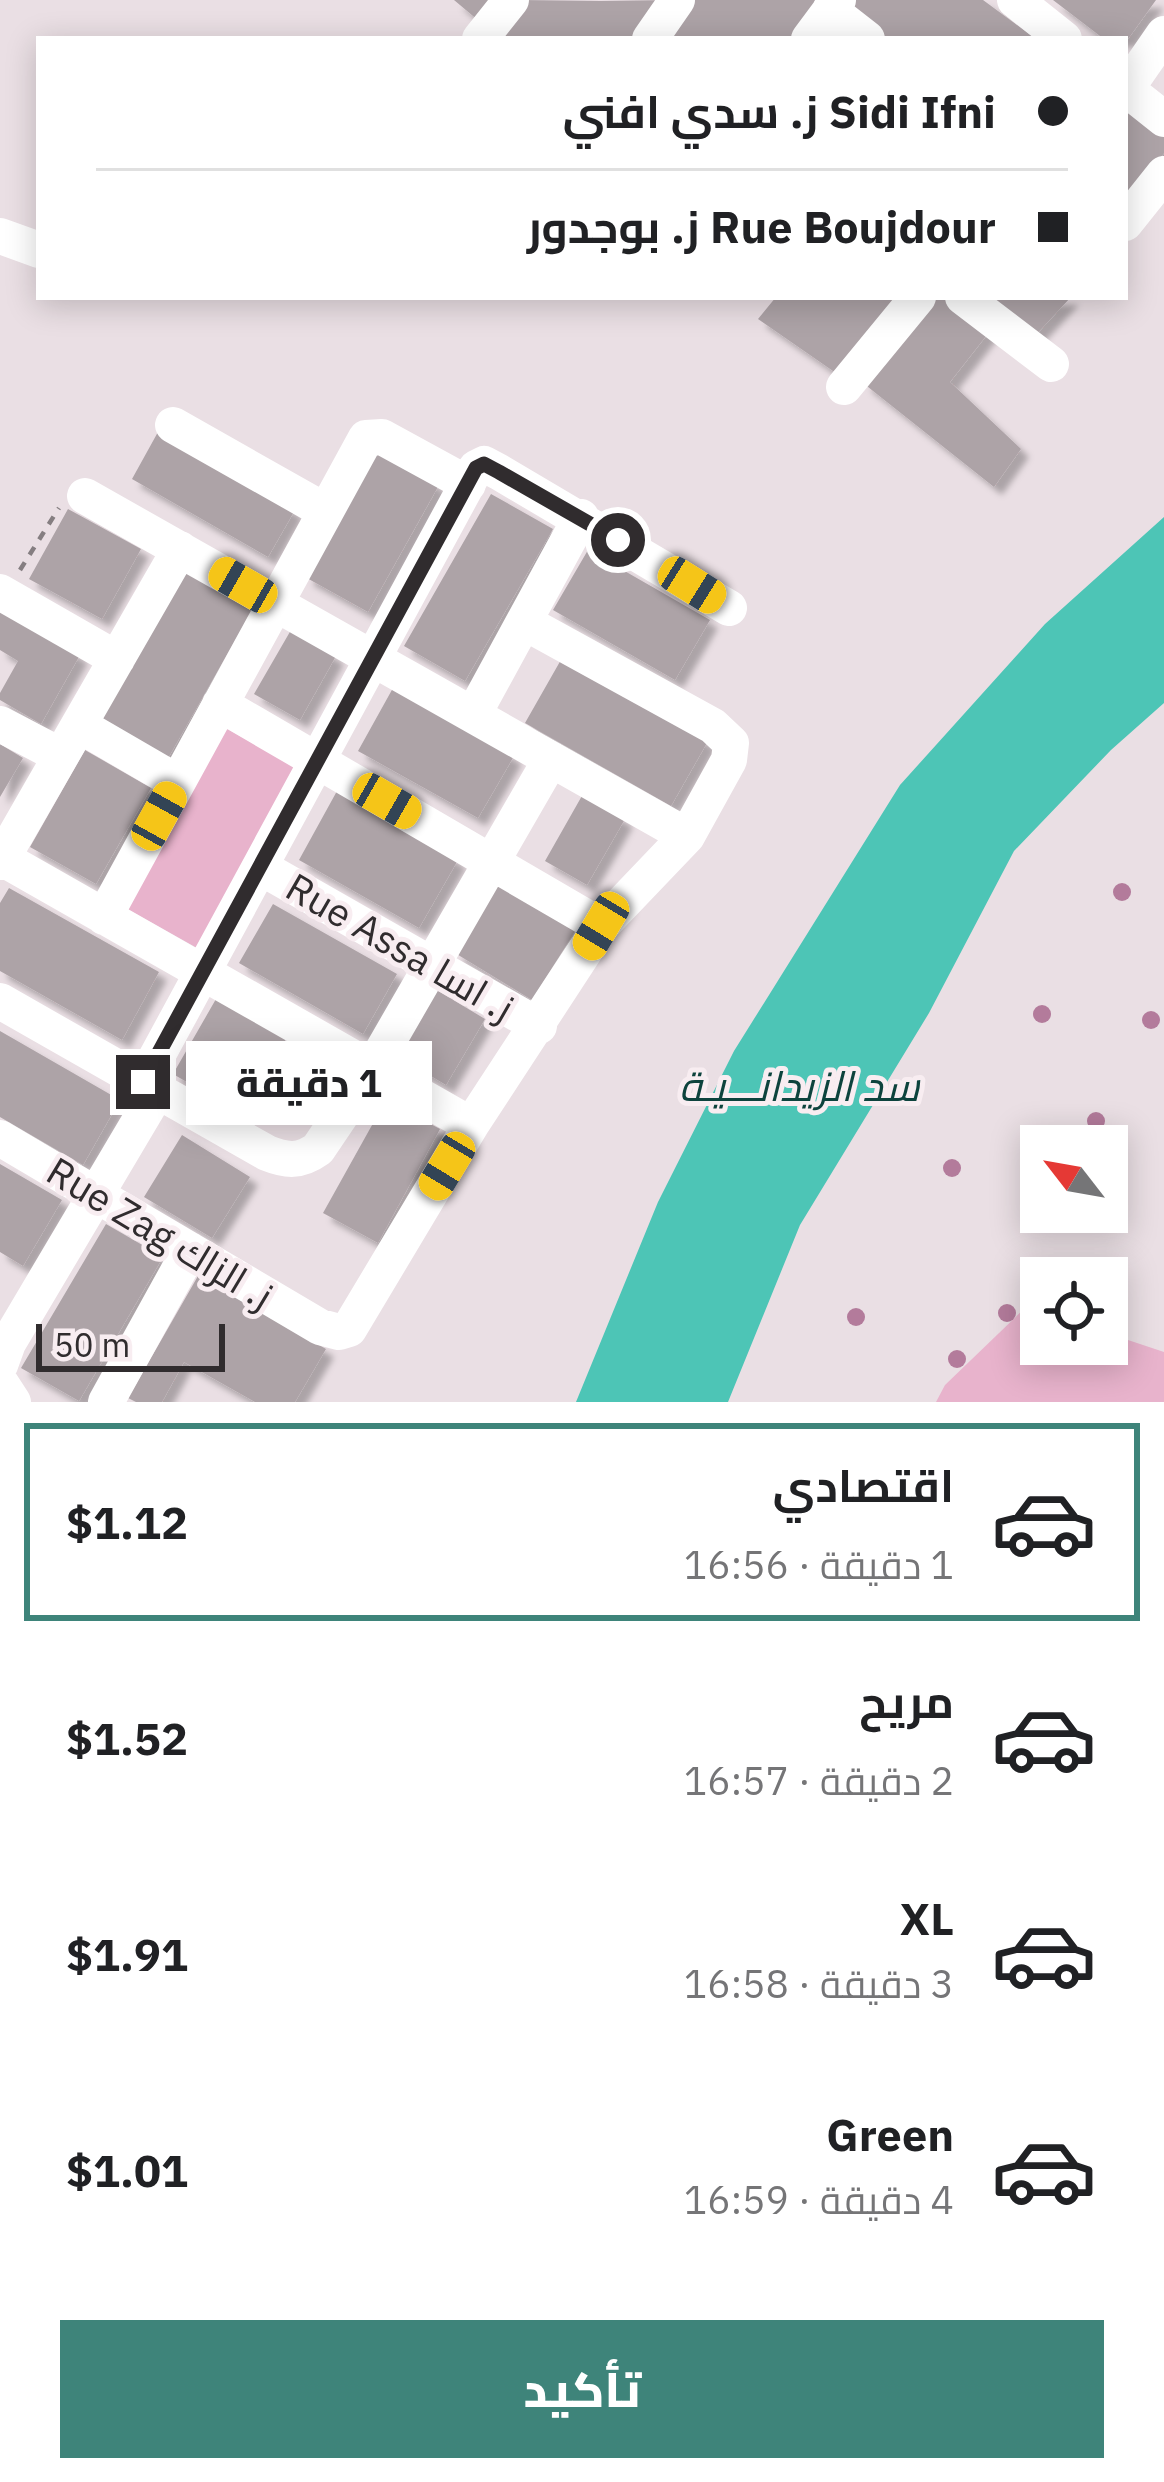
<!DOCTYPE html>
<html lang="ar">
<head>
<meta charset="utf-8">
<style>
	body { margin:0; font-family:"IBM Plex Sans",Cairo,sans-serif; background:#f6f6f6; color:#202124; direction:rtl; height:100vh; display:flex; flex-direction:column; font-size:45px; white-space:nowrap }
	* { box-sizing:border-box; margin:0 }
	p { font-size:39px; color:#757577 }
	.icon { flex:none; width:66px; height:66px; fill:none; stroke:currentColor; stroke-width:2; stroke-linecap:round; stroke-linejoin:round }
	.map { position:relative; height:1402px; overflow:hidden; direction:ltr }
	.sheet { display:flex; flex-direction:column; background:#fff; flex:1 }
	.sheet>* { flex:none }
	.banner { position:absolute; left:36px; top:36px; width:1092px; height:264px; border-radius:0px; box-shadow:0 6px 30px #0003; direction:rtl; display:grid; align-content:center; height:264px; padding:0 60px; background:#fff }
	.needle { width:78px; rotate:301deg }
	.controls { position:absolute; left:1020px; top:1125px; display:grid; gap:24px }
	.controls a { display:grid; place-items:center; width:108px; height:108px; border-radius:0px; background:#fff; box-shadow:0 6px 30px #0003; font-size:60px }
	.scale { position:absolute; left:36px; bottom:30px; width:189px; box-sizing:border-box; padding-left:12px; border:6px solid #302c2e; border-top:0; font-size:33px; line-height:42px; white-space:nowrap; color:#302c2e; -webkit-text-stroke:9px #f8edf1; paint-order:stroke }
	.end { position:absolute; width:54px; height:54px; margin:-27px; border:15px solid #302c2e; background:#fff; box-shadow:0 0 0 6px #fff }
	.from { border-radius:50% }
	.bubble { position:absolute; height:84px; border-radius:0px; background:#fff; box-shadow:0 6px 30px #0003; font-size:39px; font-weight:800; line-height:84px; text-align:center; direction:rtl }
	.car { position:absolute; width:36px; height:72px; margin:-36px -18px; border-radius:15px; box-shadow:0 0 9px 3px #0007; background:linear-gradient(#f5c518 24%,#345 0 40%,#f5c518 0 76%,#345 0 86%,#f5c518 0) }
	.banner b { display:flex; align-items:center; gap:42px; height:114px; font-size:45px }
	.banner b+b { border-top:3px solid #e0e0e0 }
	.banner i { width:30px; height:30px; background:#202124 }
	ul { padding:21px 0 0; list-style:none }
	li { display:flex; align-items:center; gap:36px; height:198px; margin:0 24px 18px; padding:0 36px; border:6px solid transparent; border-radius:0px }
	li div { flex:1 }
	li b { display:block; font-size:45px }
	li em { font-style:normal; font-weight:800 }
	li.active { border-color:#3e847a }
	li>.icon { width:108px; height:108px; stroke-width:1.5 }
	.button { display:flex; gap:24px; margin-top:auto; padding:24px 60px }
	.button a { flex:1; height:138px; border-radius:0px; background:#3e847a; color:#fff; font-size:48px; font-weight:800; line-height:138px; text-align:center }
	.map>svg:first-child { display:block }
</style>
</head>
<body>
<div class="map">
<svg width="1164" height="1402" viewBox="0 0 1164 1402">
	<defs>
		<filter id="shadow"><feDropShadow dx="8" dy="8" stdDeviation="3" flood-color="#0004"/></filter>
	</defs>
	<rect width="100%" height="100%" fill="#eadfe4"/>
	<path fill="#e8b3cc" d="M222,726L297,768L197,948L122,906Z
		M1027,1306L1041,1311V1344H1107V1333L1164,1352V1402H936L945,1385Z"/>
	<path fill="#4dc5b6" d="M1164,517V703L1111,750L1014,851L929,1013L800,1225L728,1402H576L658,1202L734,1051L900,785L1045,624Z"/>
	<path fill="#ada3a7" filter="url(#shadow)" d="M454,0H497L479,21Z
		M520,0L601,1L671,0L644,39H491Z
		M683,0H820L792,39H655Z
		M856,0H983L1036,39H884L848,12Z
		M1053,0H1156L1128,39H1104Z
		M1125,98L1164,127V153L1125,204Z
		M776,297H912L846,380L758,319Z
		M932,297H944L990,331L950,382L1021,449L994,487L863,383Z
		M975,297H1071L1032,339Z
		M158,432L295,510L268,557L132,479Z
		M377,450L439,485L368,612L305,577Z
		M491,494L553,529L465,681L404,646Z
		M68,509L141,549L102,619L29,579Z
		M588,550L710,620L675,680L553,610Z
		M185,568L254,607L167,760L97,721Z
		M0,610L80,655L41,724L0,700V693L18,661L0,650Z
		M291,630L336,656L300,720L254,694Z
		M562,658L708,741L671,806L525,723Z
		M393,688L514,756L478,818L358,751Z
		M0,744L23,758L0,797Z
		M85,750L151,788L96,884L30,847Z
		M337,791L458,860L419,928L299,860Z
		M583,794L625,819L587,885L545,861Z
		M499,881L577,928L532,1000L455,953Z
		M9,888L159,972L122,1040L0,971V903Z
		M273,904L397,974L363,1034L239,963Z
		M435,989L485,1019L446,1085L396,1055Z
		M216,999L286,1039L242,1114L173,1074Z
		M0,1031L120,1100L83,1165L0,1117Z
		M386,1100L440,1129L378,1243L323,1213Z
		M182,1135L250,1177L212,1238L144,1197Z
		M0,1164L62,1200L23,1266L0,1252Z
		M106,1224L163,1257L79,1401L21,1368Z
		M198,1276L326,1349L295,1402H255L184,1362L162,1402H136L128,1398Z"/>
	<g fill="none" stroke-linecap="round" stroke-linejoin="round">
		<path stroke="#857e81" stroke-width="4.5" stroke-dasharray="9 9" stroke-linecap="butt" d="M20,570L59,508"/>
		<path stroke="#fff" stroke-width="36" d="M1015,0L1064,39
			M830,10L867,39
			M480,39L511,0
			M650,39L677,0
			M809,39L838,0
			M1125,88L1164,119
			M1126,89L1164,34
			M1125,223L1164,174
			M0,236L39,250
			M963,297L1051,364
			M844,387L918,297
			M173,425L325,511
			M85,496L687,836
			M0,592L117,659
			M220,704L601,926
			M473,715L581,517
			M0,724L61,756
			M79,725L177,782
			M0,857L471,1125
			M0,862L180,549
			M260,867L539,1026
			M104,917L366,438L382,437L468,484
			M0,1001L267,1153C287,1161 300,1162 318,1149L372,1069L551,759
			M143,1082L476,468L484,464L499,472L729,608
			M0,1138L320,1327L339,1332L349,1329L471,1125L601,926L687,836L729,760L731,743L713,726L524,622
			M0,1365L8,1343L158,1090
			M0,1382L13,1402
			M106,1402L190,1250"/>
	</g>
	<g fill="#b37b9b">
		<circle cx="1122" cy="892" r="9"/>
		<circle cx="1042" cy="1014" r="9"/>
		<circle cx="1151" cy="1020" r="9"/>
		<circle cx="1096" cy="1121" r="9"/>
		<circle cx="952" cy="1168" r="9"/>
		<circle cx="1007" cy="1313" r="9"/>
		<circle cx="856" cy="1317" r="9"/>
		<circle cx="957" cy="1359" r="9"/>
	</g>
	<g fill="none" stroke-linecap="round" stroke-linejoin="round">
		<path stroke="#302c2e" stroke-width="15" d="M143,1082L476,468L484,464L499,472L618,540"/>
	</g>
	<g text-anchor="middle" stroke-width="10" stroke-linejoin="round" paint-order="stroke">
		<g font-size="39" fill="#302c2e" stroke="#f8edf1">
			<text transform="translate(400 947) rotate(30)" y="14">Rue Assa ز. اسا</text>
			<text transform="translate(160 1233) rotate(31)" y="14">Rue Zag ز. الزاك</text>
		</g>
		<g font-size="42" font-style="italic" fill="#0d433d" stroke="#f8edf1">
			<text x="799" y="1101">سد الزيدانـــيـة</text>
		</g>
	</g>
</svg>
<div class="controls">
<a><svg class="needle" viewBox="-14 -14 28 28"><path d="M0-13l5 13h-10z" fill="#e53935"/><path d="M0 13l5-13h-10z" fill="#757577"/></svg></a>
<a><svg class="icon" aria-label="locate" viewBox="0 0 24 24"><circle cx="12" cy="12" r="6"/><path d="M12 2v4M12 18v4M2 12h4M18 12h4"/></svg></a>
</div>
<div class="scale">50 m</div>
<i class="end from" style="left:618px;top:540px"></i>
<i class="end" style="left:143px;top:1082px"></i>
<div class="bubble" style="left:186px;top:1041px;width:246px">1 دقيقة</div>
<i class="car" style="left:243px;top:585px;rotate:300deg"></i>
<i class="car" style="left:692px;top:585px;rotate:122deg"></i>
<i class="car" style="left:387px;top:801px;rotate:120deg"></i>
<i class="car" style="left:159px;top:816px;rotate:29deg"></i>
<i class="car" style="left:601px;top:926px;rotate:211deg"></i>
<i class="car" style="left:447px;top:1166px;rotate:211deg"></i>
<div class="banner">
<b><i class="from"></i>Sidi Ifni ز. سدي افني</b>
<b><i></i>Rue Boujdour ز. بوجدور</b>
</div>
</div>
<section class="sheet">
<ul>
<li class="active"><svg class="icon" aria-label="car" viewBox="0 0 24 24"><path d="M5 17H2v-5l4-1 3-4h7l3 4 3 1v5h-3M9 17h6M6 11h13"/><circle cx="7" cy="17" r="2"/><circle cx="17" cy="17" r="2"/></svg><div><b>اقتصادي</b><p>1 دقيقة · 16:56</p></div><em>$1.12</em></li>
<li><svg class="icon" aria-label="car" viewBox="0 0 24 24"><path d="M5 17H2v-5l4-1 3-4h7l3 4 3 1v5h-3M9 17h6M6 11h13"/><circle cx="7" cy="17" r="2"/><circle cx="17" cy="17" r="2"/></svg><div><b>مريح</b><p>2 دقيقة · 16:57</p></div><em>$1.52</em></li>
<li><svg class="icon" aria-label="car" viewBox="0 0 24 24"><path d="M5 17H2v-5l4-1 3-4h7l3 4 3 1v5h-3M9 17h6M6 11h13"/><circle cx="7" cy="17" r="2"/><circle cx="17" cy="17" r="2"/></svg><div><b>XL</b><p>3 دقيقة · 16:58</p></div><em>$1.91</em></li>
<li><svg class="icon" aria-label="car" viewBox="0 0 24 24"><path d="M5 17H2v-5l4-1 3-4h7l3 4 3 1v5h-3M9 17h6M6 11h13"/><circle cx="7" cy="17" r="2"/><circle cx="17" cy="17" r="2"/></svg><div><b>Green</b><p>4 دقيقة · 16:59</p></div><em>$1.01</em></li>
</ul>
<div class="button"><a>تأكيد</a></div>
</section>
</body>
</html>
